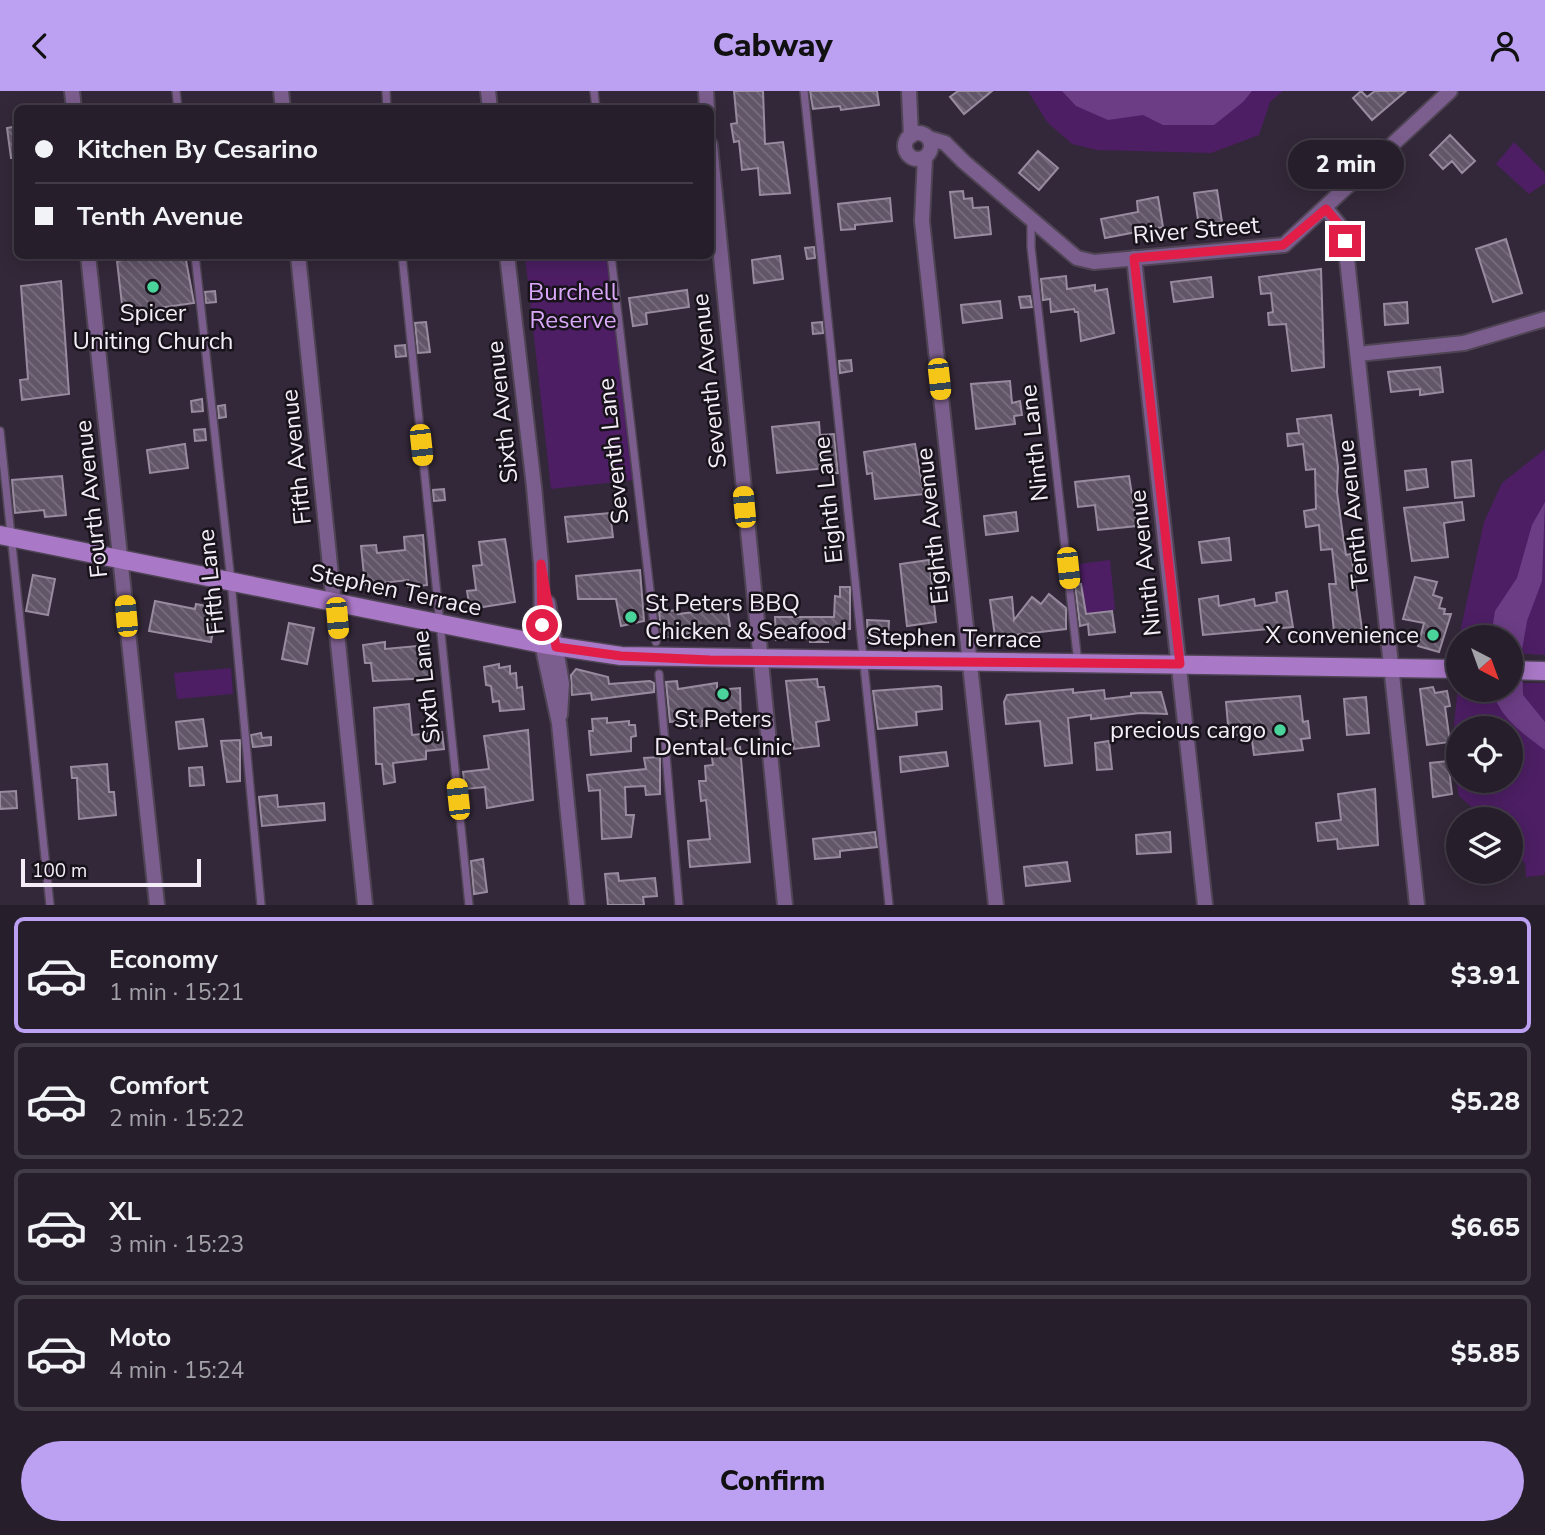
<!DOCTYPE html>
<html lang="en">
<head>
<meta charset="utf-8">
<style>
	body { margin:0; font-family:"Nunito Sans",sans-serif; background:#2e2733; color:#f1f3f6; height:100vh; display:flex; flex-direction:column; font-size:26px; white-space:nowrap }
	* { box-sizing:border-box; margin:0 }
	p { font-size:23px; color:#a4a2a9 }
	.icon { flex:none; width:38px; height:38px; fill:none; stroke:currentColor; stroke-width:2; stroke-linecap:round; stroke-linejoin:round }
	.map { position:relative; height:814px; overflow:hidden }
	.drawer { display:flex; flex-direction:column; background:#261e2b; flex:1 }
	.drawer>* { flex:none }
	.guide { position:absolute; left:14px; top:14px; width:700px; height:154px; border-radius:10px; box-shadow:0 4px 18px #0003,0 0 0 2px #423c47; display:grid; align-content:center; height:154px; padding:0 21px; background:#261e2b }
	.needle { width:46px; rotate:139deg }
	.fabs { position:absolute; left:1446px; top:534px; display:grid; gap:14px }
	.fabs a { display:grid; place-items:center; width:77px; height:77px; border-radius:50%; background:#261e2b; box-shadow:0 4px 18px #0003,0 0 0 2px #423c47; font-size:35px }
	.scale { position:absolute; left:21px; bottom:18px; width:180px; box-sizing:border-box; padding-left:7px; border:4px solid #f4edf8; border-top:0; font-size:19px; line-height:24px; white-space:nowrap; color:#f4edf8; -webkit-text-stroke:5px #18131b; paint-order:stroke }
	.end { position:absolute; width:32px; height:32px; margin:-16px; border:9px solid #e11d48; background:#fff; box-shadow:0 0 0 4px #fff }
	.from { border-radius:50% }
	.bubble { position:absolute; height:49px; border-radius:24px; background:#261e2b; box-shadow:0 4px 18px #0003,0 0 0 2px #423c47; font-size:23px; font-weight:800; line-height:49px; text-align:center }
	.car { position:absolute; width:21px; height:42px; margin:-21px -10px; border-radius:9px; box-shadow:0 0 5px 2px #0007; background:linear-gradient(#f5c518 24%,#345 0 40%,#f5c518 0 76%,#345 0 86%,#f5c518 0) }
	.guide b { display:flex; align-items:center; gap:24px; height:66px; font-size:26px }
	.guide b+b { border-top:2px solid #423c47 }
	.guide i { width:18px; height:18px; background:#f1f3f6 }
	ul { padding:12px 0 0; list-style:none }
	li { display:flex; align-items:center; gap:21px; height:116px; margin:0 14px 10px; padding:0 7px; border:4px solid #423c47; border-radius:10px }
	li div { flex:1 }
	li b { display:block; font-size:26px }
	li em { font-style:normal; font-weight:800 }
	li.on { border-color:#bca0f2 }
	li>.icon { width:63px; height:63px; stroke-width:1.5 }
	.cta { display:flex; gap:14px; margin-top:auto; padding:14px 21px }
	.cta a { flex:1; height:80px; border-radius:42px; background:#bca0f2; color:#111; font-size:28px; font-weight:800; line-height:80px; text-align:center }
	header { display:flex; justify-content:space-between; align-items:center; height:91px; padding:0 21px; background:#bca0f2; color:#111; font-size:32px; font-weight:800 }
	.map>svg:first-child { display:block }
</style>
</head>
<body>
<header><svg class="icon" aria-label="back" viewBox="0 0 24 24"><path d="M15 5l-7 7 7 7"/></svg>Cabway<svg class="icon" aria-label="person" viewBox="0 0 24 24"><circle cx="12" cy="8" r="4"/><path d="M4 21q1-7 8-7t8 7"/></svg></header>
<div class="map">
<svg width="1545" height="814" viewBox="0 0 1545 814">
	<defs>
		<pattern id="building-back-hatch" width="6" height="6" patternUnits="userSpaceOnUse" patternTransform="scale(1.75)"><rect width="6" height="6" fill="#615568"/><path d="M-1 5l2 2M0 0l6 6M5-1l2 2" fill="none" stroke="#786e7e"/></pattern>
	</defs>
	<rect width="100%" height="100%" fill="#332839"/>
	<path fill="#4d1e64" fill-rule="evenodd" d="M1028,0H1283L1270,11L1259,44L1211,62L1097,59L1072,53L1047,31Z
		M1514,51L1545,82V92L1529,103L1496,73Z
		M525,165H611L635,389L551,398Z
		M1545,358V564L1510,562V546H1459L1484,431L1502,392Z
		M1110,469L1115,519L1086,523L1079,473Z
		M231,577L233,603L177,608L174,582Z
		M1510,592H1545V784L1526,786L1525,773L1510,751V728H1485L1459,705L1451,667L1458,593V598H1510ZM1458,637H1510V690H1458Z"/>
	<path fill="#6c3d85" d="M1062,0H1252L1243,11L1214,34H1163L1143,24L1108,29L1076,15Z
		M1545,411L1542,490L1527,530L1522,559L1523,604L1545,631V659C1524,643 1498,626 1493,599L1510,598V546H1491L1495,520L1517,487L1532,434Z"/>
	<path fill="url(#building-back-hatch)" stroke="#988b9f" stroke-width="2" d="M734,0H763L765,53L783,51L790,102L760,104L758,77L742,79L739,50L734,51L731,33L737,32Z
		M810,0H877L879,14L841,19L840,15L813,18Z
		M958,0H992L964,23L950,6Z
		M1361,0L1367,6L1375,0H1406L1372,29L1353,7Z
		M18,35V67H11L7,37Z
		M1450,44L1475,70L1462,82L1452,70L1443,78L1430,64Z
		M1038,60L1058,77L1039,99L1019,82Z
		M1217,99L1222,131L1199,135L1194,102Z
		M963,100L964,108L972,107L973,117L988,116L991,143L955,147L950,101Z
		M1158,106L1163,136L1105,147L1101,128L1138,121L1137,110Z
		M890,107L892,130L855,134V138L841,139L838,113Z
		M1506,148L1522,202L1493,211L1476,158Z
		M814,156L815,167L807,168L805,157Z
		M157,164H185L194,212L123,222L117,170Z
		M780,165L783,188L754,192L752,169Z
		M1321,178L1324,276L1292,280L1286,233L1269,234L1268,222L1273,221L1271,202L1261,203L1259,186Z
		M1066,185L1067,198L1095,194V200L1107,198L1114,242L1081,250L1078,221H1075L1074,218L1051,221L1050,208L1043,209L1041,188Z
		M1211,186L1213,206L1174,211L1171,191Z
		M61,190L69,303L22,309L20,289L28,288L21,195Z
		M687,199L689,216L646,222L647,233L633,235L629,207Z
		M215,200L216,211L206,212L205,201Z
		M1030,205L1032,216L1021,217L1019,206Z
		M1000,210L1002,227L963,232L961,214Z
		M1407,211L1408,232L1385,234L1384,213Z
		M426,231L430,261L418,262L415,232Z
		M822,231L823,242L813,243L812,232Z
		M405,254L406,265L396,266L395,255Z
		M851,269L852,280L840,282L839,270Z
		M1440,276L1443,301L1420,304V298L1391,301L1388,281Z
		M1010,290L1012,312L1020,310L1022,324L1014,325L1015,333L976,338L971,293Z
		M202,308L203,320L192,321L191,310Z
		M225,314L226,326L219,327L218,315Z
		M1331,324L1338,376L1337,401L1343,445L1346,464L1351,463L1362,538L1334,541L1329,493H1336L1332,458L1321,459L1319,434L1306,436L1304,420L1316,418L1315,378L1306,379L1303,353L1288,355L1287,343L1299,342L1297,328Z
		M819,331L820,344L834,343L838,382L827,383V377L777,382L772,336Z
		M205,338L206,349L195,350L194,339Z
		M185,353L188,377L150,382L147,359Z
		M915,353L924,403L875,408L872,382L867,383L864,361Z
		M1471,369L1474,405L1455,407L1452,371Z
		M1426,378L1428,396L1407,399L1405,380Z
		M62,385L66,424L45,426L44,419L15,422L12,389Z
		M1129,385L1137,435L1098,439L1095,414L1078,416L1075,391Z
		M444,398L445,409L434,410L433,399Z
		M1462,411L1464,429L1444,432L1448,466L1412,470L1404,417Z
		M1016,421L1018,440L986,444L984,425Z
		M610,422L613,446L568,451L565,426Z
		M423,444L427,494L408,496V489L365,494L361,455L376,454L377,462L405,459L404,446Z
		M1229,447L1231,469L1202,472L1199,451Z
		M505,448L515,511L470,518L467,500L476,499L473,475L482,474L479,451Z
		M929,469L936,531L907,535L900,473Z
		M640,479L644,530L621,535L616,508H578L576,485Z
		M33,484L55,488L48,524L26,520Z
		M1415,486L1437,491L1433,504L1442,507L1439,517L1445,518L1444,523H1451L1439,561L1418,555L1424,532L1403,528Z
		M1081,493L1086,523L1112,520L1115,541L1089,544L1088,533L1080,535L1075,494Z
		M840,496H850V538L828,537V551H810V547L776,549L775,526H834L835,505L840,506Z
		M1287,500L1293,536L1203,544L1199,508L1218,505L1219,515L1254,508L1255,515L1277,511L1276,502Z
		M1049,503L1066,517V538L995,546L990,509L1012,506L1014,529L1032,506L1041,513Z
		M155,510L195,518L196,513L217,517L211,551L149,540Z
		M727,517L730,535L662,547L659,521L678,519V523Z
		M867,529L889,530L888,550L868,549Z
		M289,532L314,537L307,573L282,568Z
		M385,551V558L428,554L432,587L373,590L371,572H365L363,554Z
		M499,573V577L510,575V583L516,582L517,597L522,596L524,618L500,620L499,610L493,611L491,595L486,594L484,576Z
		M576,578L608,586L609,593L650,590L654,592V601L592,609L591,602L572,604L571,584Z
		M817,588L818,596H824L829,629L816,631L819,655L794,658L786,590Z
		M677,590L678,598L717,592V599L740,597L741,634L730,635V628L702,630V635L691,637L690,629L670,631L666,591Z
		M938,595L941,596L942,618L916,621L917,634L878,638L873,600Z
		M1433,596L1435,602L1447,600L1450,615L1445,616L1450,651L1427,654L1420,598Z
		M1073,598V602L1104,599L1105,608L1131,605V602L1161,601L1167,623L1140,622L1091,628V624L1068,627L1072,672L1045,675L1040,630L1006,633L1004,611L1007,604Z
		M1300,605L1303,631L1308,630L1310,647L1301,648L1303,659L1254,664L1251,642L1229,645L1226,611Z
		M1366,606L1369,642L1347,644L1344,608Z
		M409,613L412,644L442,641L444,658L426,660V668L393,672L395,691L384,693L382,673H376L374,617Z
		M607,627V632L629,630V634H635L636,645L631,646V660L591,664L589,640H593L592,628Z
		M203,628L207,655L179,658L176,631Z
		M528,639L533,709L487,717L485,696L465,698L463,681L489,678L484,645Z
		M261,642L262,647L271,646V654L253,656L251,644Z
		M240,649V690L227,691L221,650Z
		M1109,650L1112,678L1097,679L1095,652Z
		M740,656L750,771L690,776L688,750L710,748L706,709L701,710L699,690H706L705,675L713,674L711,660Z
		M946,661L948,675L901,681L900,666Z
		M660,666V703L646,704L645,695L625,696L626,724H634L631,746L602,748L600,699L589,700L587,684L646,678L644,667Z
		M1448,670L1452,703L1433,706L1430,672Z
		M107,673L109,701H114L116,724L79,728L77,687H72L71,676Z
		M202,676L204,694L190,695L189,677Z
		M1375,698L1378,754L1338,758L1337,748L1318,750L1316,732L1341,729L1338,703Z
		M16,700L17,717L0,718V701Z
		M277,704L278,716L324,712L325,729L262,735L259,706Z
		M875,741L877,756L840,760V766L815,768L813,748Z
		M1170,741L1171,761L1137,763L1136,744Z
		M483,768L487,801L474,803L471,770Z
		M1067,771L1070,790L1026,795L1024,776Z
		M618,782L619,790L655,787L657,805L643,806L644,814H608L605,783Z"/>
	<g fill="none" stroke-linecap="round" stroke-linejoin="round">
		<defs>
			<path id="service" d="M176,0L178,18
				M386,0L387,18
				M594,0L596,18
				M804,0L889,814
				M1031,128V156L1078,572
				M195,164L231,490L261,814
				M402,164L469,814
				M611,164L656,551
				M0,340L50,814
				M659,583L679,814"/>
			<path id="minor" d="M72,0L74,18
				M281,0L283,18
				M488,0L490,18
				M706,0L707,18
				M909,0L911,45
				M905 55a13 13 0 1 1 26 0a13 13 0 1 1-26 0Z
				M928,47L945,52L964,71L1077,167L1094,171L1284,154L1450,0
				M710,54L785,814
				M925,66L922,130L996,814
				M1326,118L1341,136L1345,150L1417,814
				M88,164L157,814
				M298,164L365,814
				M507,164L534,396L541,473L542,553L559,632L577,814
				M1134,167L1205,814
				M1358,263L1464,252L1545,228
				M548,512L562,593L560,624"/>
			<path id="secondary" d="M0,444L542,553L621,565L1458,578
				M1510,579L1545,580"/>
		</defs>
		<use href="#service" stroke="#4e4454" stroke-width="10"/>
		<use href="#minor" stroke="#4e4454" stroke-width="18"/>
		<use href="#secondary" stroke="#4e4454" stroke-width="21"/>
		<use href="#service" stroke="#7c5e8e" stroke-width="7"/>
		<use href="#minor" stroke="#7c5e8e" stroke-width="14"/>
		<use href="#secondary" stroke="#a978c6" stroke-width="18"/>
	</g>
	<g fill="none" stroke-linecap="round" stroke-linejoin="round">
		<path stroke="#e11d48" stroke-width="9" d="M542,534L541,473L556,556L621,565L710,569L1180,573L1134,167L1283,154L1326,118L1341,136L1345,150"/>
	</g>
	<g fill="#4ad49c" stroke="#18131b" stroke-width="2.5">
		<circle cx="153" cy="196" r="7"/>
		<circle cx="631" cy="526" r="7"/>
		<circle cx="1433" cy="544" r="7"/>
		<circle cx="723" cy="603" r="7"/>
		<circle cx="1280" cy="639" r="7"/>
	</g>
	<g text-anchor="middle" stroke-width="5" stroke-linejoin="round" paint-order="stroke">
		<g font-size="24" fill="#f4edf8" stroke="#18131b">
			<text transform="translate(1196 139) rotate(-5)" y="8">River Street</text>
			<text transform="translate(709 290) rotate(-96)" y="8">Seventh Avenue</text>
			<text transform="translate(502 321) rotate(-96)" y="8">Sixth Avenue</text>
			<text transform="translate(1034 352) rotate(-96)" y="8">Ninth Lane</text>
			<text transform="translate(613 360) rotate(-96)" y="8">Seventh Lane</text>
			<text transform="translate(296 366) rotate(-96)" y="8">Fifth Avenue</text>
			<text transform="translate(91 408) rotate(-96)" y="8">Fourth Avenue</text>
			<text transform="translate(828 409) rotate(-96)" y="8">Eighth Lane</text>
			<text transform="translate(1353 423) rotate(-96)" y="8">Tenth Avenue</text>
			<text transform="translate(932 435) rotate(-96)" y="8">Eighth Avenue</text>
			<text transform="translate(1145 472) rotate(-96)" y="8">Ninth Avenue</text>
			<text transform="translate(211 491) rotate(-96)" y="8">Fifth Lane</text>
			<text transform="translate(396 499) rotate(12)" y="8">Stephen Terrace</text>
			<text transform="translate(954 547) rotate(1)" y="8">Stephen Terrace</text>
			<text transform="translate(426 596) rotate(-96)" y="8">Sixth Lane</text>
		</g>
		<g font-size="24" fill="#daa8f8" stroke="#18131b">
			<text x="573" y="209">Burchell<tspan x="573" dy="28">Reserve</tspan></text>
		</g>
		<g font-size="24" fill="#f4edf8" stroke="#18131b">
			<text x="153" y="230">Spicer<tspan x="153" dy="28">Uniting Church</tspan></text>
			<text x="645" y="520" text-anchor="start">St Peters BBQ<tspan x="645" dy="28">Chicken &amp; Seafood</tspan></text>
			<text x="1419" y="552" text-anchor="end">X convenience</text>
			<text x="723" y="636">St Peters<tspan x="723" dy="28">Dental Clinic</tspan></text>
			<text x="1266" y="647" text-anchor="end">precious cargo</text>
		</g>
	</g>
</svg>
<div class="fabs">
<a><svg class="needle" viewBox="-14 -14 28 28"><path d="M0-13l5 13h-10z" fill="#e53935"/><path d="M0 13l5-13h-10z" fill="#a4a2a9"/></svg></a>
<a><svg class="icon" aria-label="locate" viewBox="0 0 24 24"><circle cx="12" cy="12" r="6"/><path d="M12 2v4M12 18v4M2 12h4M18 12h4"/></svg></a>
<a><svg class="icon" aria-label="layers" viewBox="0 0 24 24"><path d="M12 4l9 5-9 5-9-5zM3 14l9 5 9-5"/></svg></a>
</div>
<div class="scale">100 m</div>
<i class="end from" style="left:542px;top:534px"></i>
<i class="end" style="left:1345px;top:150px"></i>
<div class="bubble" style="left:1288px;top:49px;width:116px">2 min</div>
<i class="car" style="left:939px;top:288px;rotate:174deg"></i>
<i class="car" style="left:421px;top:354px;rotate:174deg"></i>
<i class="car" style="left:744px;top:416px;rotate:355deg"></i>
<i class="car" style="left:1068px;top:477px;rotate:174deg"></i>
<i class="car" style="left:126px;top:525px;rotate:355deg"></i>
<i class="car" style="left:337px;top:527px;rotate:175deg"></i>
<i class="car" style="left:458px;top:708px;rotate:354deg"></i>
<div class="guide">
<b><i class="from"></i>Kitchen By Cesarino</b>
<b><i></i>Tenth Avenue</b>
</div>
</div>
<section class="drawer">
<ul>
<li class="on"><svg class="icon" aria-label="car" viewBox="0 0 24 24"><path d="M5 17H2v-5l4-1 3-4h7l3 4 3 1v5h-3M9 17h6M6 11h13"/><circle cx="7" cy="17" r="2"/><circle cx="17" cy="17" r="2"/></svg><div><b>Economy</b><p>1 min · 15:21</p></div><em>$3.91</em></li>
<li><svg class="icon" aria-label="car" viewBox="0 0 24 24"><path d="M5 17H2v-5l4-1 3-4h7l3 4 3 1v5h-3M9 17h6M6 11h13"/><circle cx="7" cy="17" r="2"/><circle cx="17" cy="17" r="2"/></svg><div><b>Comfort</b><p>2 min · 15:22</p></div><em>$5.28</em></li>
<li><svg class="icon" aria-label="car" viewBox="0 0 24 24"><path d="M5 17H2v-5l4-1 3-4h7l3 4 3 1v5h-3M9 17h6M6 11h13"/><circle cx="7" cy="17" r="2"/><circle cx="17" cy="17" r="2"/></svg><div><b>XL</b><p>3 min · 15:23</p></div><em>$6.65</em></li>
<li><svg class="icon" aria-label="car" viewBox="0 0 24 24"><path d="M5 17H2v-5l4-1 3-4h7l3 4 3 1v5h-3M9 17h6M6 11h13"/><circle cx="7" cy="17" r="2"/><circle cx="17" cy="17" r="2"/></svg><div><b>Moto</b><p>4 min · 15:24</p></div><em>$5.85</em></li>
</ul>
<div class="cta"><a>Confirm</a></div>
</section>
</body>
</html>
